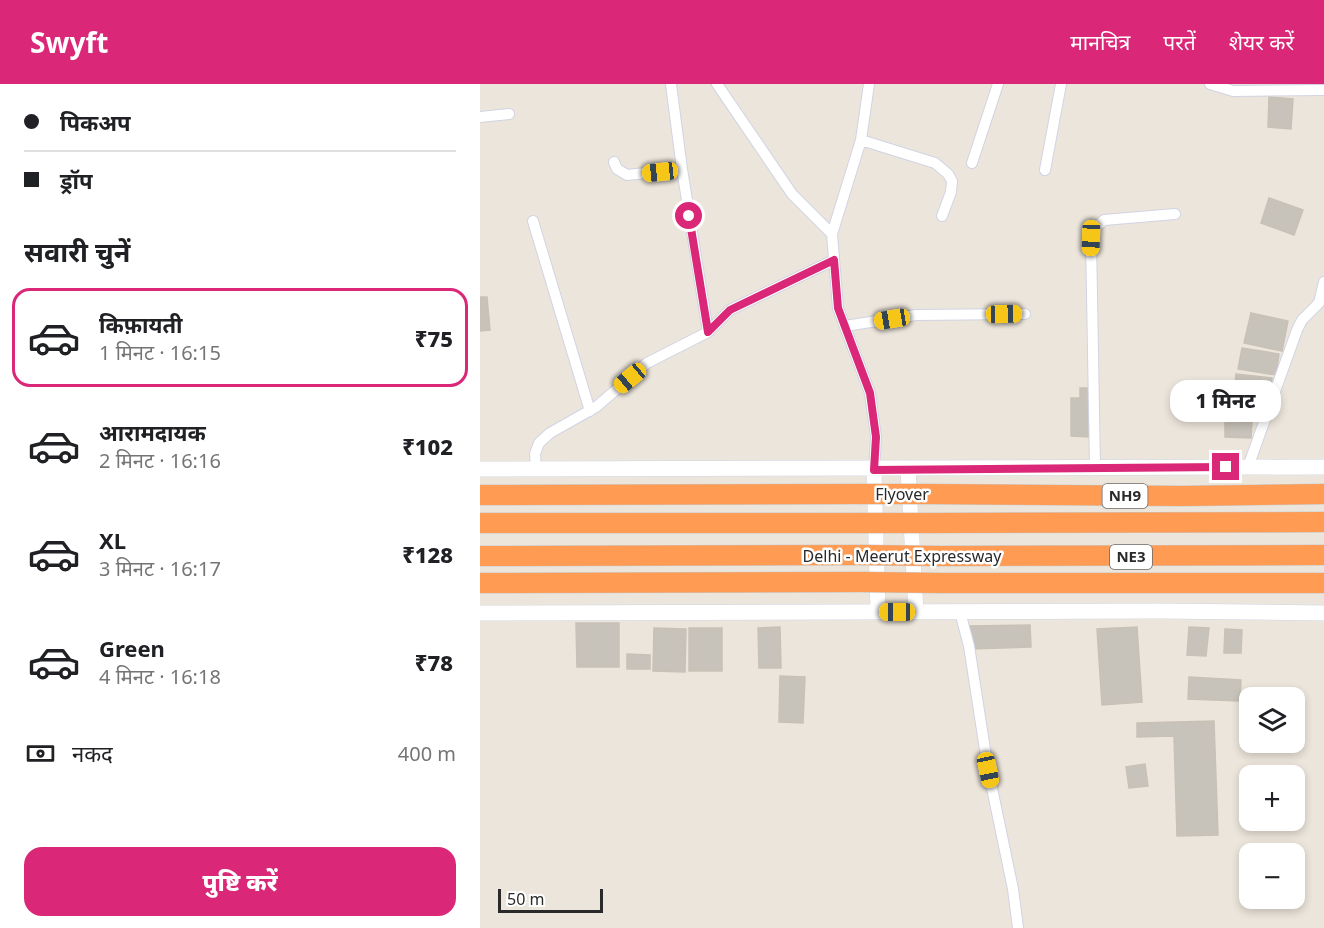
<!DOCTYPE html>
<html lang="hi">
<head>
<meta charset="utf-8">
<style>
	body { margin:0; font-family:"Noto Sans","Noto Sans Devanagari",sans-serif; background:#f6f6f6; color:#202124; height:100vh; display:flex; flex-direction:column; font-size:22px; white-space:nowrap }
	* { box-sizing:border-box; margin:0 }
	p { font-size:20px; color:#757577 }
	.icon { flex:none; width:33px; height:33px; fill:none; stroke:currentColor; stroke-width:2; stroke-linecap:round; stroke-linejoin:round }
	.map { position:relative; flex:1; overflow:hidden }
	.side { display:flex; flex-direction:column; background:#fff; width:480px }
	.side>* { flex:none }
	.hud { display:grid; align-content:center; height:132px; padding:0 24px; background:#fff }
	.buttons { position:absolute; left:759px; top:603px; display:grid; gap:12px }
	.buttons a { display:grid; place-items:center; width:66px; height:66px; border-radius:12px; background:#fff; box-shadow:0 3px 9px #0003; font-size:30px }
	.scale { position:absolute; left:18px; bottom:15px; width:105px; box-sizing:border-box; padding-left:6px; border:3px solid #2a2a2a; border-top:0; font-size:16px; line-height:21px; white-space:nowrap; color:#2a2a2a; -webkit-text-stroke:4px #fff; paint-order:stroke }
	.end { position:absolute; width:27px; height:27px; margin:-14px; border:8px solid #db2777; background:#fff; box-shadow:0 0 0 3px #fff }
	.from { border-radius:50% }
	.bubble { position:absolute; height:42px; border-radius:18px; background:#fff; box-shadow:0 3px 9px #0003; font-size:20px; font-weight:800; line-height:42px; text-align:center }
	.car { position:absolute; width:18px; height:36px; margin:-18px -9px; border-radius:8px; box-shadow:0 0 4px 2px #0007; background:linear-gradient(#f5c518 24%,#345 0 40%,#f5c518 0 76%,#345 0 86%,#f5c518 0) }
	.hud b { display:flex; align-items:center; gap:21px; height:57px; font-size:22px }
	.hud b+b { border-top:2px solid #e0e0e0 }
	.hud i { width:15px; height:15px; background:#202124 }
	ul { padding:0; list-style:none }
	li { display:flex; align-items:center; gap:18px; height:99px; margin:0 12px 9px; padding:0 12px; border:3px solid transparent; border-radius:18px }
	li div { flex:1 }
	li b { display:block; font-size:22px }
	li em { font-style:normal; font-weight:800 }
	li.active { border-color:#db2777 }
	li>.icon { width:54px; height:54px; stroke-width:1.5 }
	h2 { padding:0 24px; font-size:27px; line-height:72px }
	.pay { display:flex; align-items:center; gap:15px; height:66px; padding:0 24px; font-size:22px }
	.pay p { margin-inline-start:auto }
	.button { display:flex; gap:12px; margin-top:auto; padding:12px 24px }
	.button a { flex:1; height:69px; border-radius:18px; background:#db2777; color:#fff; font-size:24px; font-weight:800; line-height:69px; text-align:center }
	header { display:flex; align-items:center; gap:36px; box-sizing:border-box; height:84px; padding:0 30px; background:#db2777; color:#fff }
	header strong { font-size:28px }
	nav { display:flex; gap:33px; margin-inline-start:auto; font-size:21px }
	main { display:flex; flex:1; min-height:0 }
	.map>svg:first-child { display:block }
</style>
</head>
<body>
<header>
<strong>Swyft</strong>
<nav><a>मानचित्र</a><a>परतें</a><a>शेयर करें</a></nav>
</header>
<main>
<section class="side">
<div class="hud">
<b><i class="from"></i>पिकअप</b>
<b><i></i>ड्रॉप</b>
</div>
<h2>सवारी चुनें</h2>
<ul>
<li class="active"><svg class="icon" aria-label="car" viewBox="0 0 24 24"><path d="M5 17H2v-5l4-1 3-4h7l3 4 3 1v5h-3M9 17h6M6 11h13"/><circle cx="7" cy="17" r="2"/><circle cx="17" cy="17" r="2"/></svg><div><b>किफ़ायती</b><p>1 मिनट · 16:15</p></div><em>₹75</em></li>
<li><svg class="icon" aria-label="car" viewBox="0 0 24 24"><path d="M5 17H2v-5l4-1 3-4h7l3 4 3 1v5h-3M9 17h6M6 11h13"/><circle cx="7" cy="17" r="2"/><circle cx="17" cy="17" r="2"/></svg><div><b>आरामदायक</b><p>2 मिनट · 16:16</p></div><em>₹102</em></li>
<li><svg class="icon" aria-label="car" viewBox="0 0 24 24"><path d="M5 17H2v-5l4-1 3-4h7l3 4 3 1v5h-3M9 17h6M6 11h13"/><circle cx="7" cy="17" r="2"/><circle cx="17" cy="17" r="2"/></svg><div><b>XL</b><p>3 मिनट · 16:17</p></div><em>₹128</em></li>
<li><svg class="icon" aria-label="car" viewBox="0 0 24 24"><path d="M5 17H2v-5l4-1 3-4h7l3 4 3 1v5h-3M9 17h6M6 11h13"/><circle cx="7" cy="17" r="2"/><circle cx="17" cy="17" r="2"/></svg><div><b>Green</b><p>4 मिनट · 16:18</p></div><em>₹78</em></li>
</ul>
<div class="pay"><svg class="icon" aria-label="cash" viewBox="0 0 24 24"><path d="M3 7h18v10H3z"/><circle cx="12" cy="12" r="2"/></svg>नकद<p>400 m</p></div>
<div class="button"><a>पुष्टि करें</a></div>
</section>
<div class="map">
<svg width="844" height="844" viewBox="0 0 844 844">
	<rect width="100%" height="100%" fill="#ece5db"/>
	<path fill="#c7c3ba" stroke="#c8c1b5" stroke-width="1.5" d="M789,13L813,15L811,45L788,43Z
		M789,114L823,126L814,151L781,139Z
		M0,213H7L10,246L0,247Z
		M771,229L808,237L802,267L764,259Z
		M762,264L799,270L796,291L758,285Z
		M756,290L792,294L790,315L754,311Z
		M600,304H612L611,353L591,352V314H600Z
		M745,337L772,338L771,354L745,353Z
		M96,539H139V583H97Z
		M550,541L551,563L490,565L489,542Z
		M300,543L301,584H279L278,544Z
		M657,543L662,618L622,621L617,545Z
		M709,543L729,544L726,572L707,571Z
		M174,544L206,545L205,588L173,587Z
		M209,544H242V587H209Z
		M745,545L762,546L761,569H744Z
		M147,570L170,571V585H147Z
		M300,592L325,593L323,639L299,638Z
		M709,593L761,596L760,617L708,615Z
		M734,637L738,751L697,752L694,652L657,653V639Z
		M665,680L668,702L649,704L646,683Z"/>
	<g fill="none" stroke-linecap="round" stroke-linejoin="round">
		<defs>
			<path id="street" d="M191,0L202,85L228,248
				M237,0L312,110L352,150
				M389,0L381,56L352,150L358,224L390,309L396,353L394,386
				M730,0L753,7L844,6
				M0,33L29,30
				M381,56L455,79L468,90L472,97L471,108L462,132
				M134,78L137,85L147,91L202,85
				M492,79L518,0
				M565,86L581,0
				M53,137L110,327
				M365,242L436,231L545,230
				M615,383L611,154L615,144L624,136L695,130
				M768,383L817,246L822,236L839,219L844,198
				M56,385L55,370L59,359L70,349L116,323L167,279L228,248L250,226L354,176
				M480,528L489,562L508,685L533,805L538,844"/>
			<path id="secondary" d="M0,385L844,383
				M428,385L436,528
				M394,386L398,528
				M0,529L680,527L844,529"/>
			<path id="highway" d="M447,410L703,412L844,410
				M0,411L379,410
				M0,439H381
				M451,439L844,438
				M0,472L382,471
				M459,472L844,471
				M0,499L384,498
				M459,499H844"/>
		</defs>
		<use href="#street" stroke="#d0d4e3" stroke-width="12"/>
		<use href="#secondary" stroke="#d0d4e3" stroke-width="16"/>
		<use href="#highway" stroke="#c8c8c8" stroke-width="21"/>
		<use href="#street" stroke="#fff" stroke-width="10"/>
		<use href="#secondary" stroke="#fff" stroke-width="15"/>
		<use href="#highway" stroke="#ff9b53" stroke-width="20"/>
		<defs>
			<path id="highway-bridge" d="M379,410H447
				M381,439H451
				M382,471L459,472
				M384,498L459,499"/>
		</defs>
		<use href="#highway-bridge" stroke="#c8c8c8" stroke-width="21" stroke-linecap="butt"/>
		<use href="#highway-bridge" stroke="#ff9b53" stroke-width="20"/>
	</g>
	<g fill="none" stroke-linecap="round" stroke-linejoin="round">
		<path stroke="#db2777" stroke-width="8" d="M209,132L228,248L250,226L354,176L358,224L390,309L396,353L394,386L746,383"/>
	</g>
	<g text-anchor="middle" stroke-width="5" stroke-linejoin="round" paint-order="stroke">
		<g fill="#fff" stroke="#6a6a6a" stroke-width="1.5">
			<rect x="622.5" y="400" width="45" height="24" rx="4.5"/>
			<rect x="630" y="461" width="42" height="24" rx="4.5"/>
		</g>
		<g font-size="15" font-weight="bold" fill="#2a2a2a">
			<text x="645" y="417">NH9</text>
			<text x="651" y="478">NE3</text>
		</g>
		<g font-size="16" fill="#2a2a2a" stroke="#fff">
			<text x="422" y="416">Flyover</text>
			<text x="422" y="478">Delhi - Meerut Expressway</text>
		</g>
	</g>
</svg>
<div class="buttons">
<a><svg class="icon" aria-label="layers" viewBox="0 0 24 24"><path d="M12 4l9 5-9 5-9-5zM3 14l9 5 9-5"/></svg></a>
<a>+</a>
<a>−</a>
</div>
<div class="scale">50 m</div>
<i class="end from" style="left:209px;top:132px"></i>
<i class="end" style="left:746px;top:383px"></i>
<div class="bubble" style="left:690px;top:296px;width:111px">1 मिनट</div>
<i class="car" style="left:180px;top:88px;rotate:264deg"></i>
<i class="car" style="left:611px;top:154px;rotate:182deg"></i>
<i class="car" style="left:524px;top:230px;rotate:89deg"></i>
<i class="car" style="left:412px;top:235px;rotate:261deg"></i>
<i class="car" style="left:150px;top:294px;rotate:230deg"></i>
<i class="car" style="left:417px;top:528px;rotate:270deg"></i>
<i class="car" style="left:508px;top:686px;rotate:168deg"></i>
</div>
</main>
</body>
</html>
